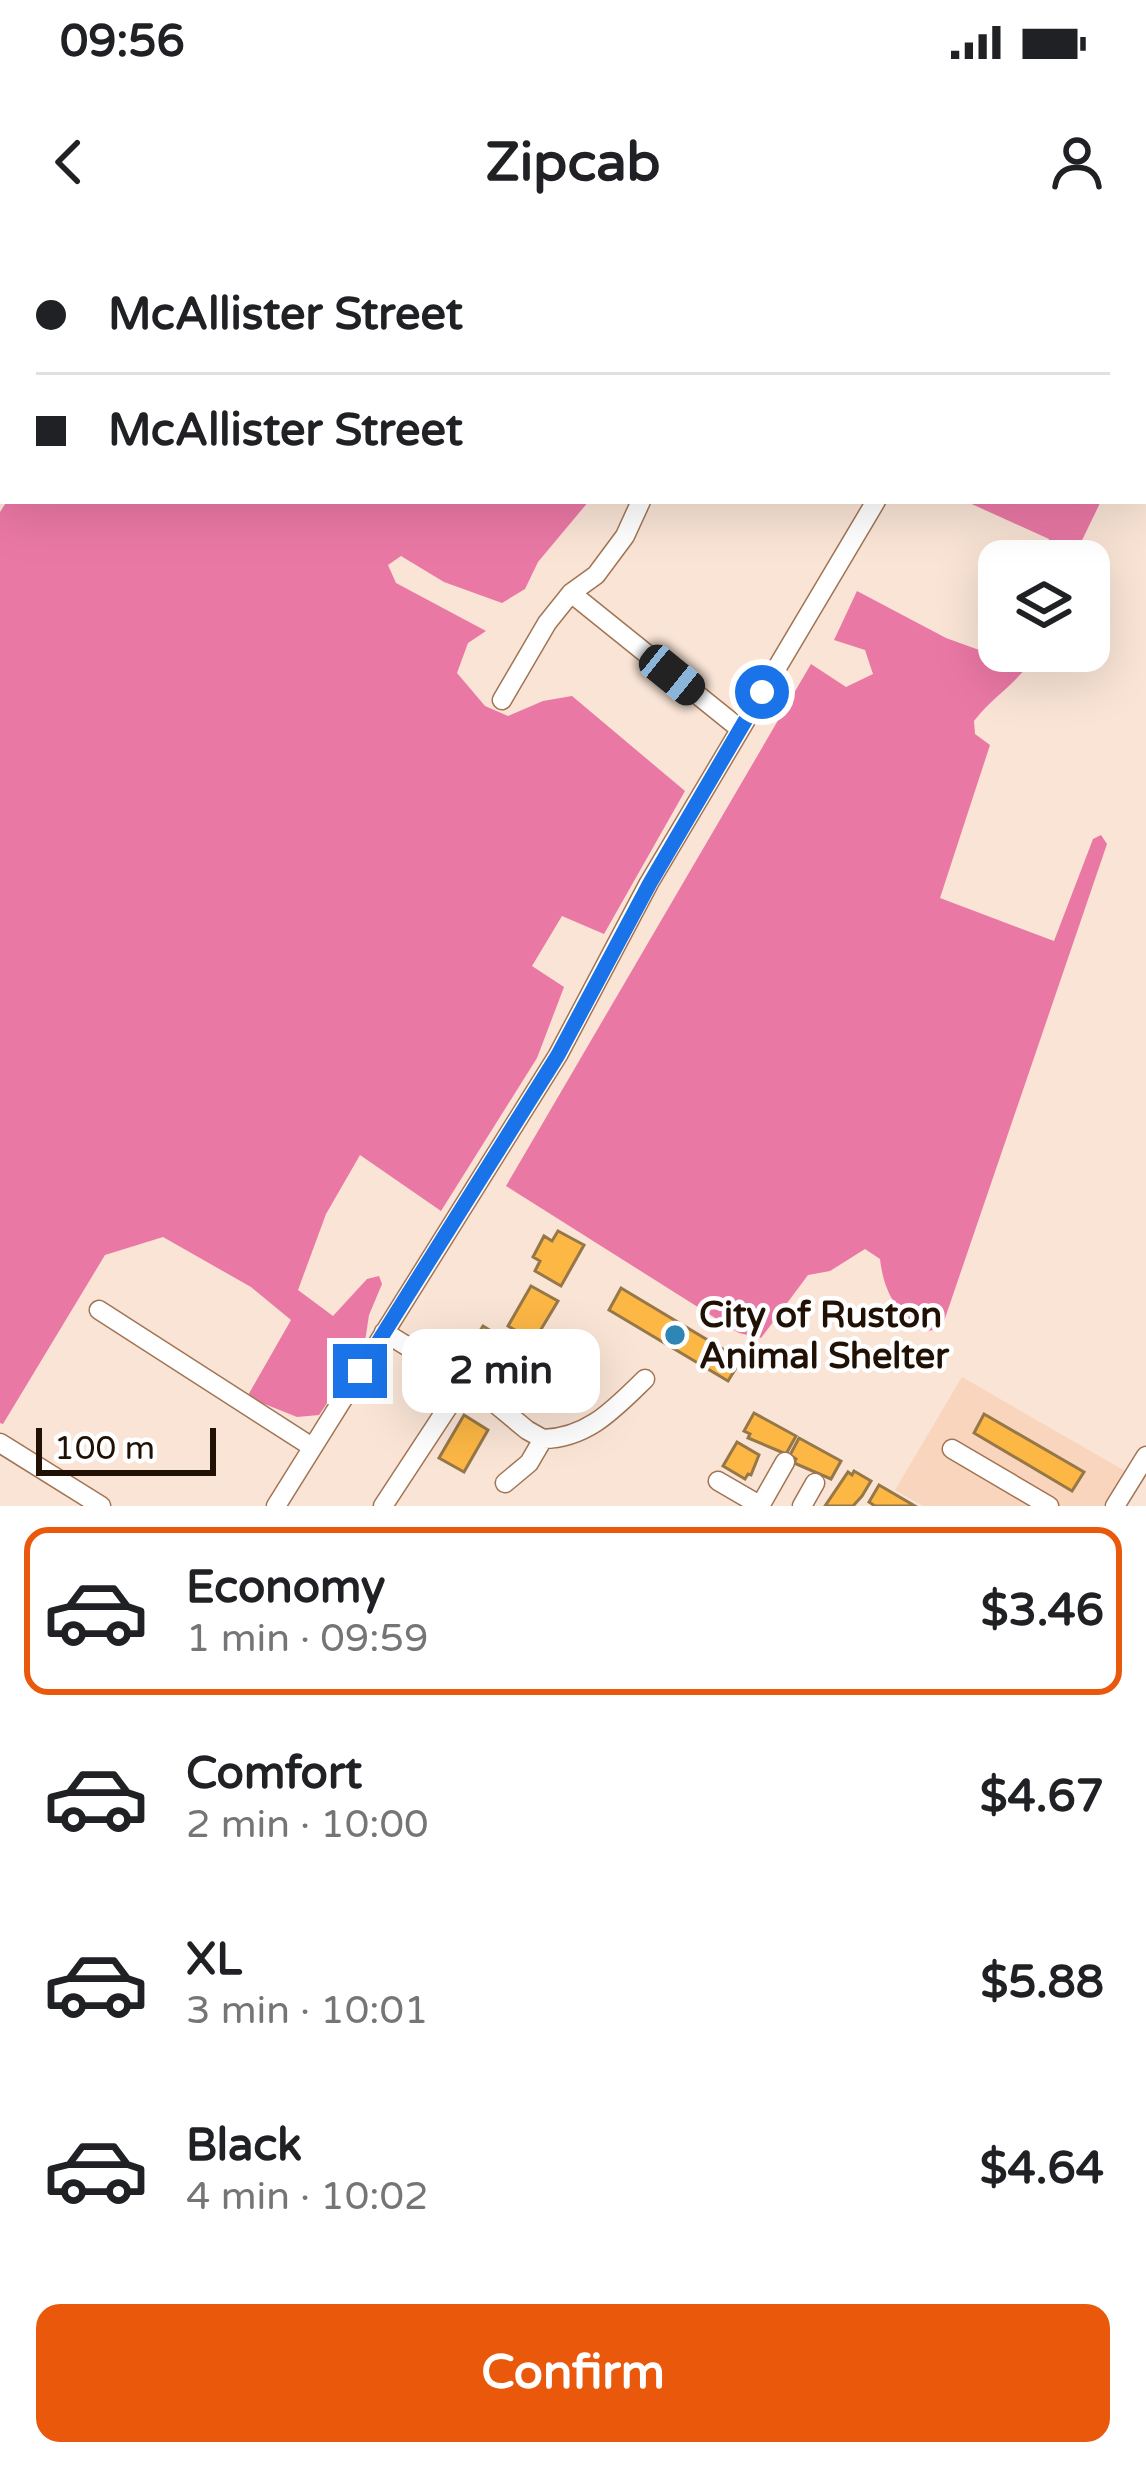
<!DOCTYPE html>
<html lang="en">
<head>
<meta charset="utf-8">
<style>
	body { margin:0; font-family:"Varela Round",sans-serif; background:#f2f2f2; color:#202124; height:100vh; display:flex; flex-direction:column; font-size:45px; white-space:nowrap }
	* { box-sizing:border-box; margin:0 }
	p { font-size:39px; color:#757577 }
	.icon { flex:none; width:66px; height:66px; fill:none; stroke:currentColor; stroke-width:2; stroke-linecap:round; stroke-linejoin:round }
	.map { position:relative; height:1266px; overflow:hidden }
	.drawer { display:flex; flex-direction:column; background:#fff; flex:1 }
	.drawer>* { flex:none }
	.guide { position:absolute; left:0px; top:0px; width:1146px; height:264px; box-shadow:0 12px 48px #0002; display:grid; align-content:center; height:264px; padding:0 36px; background:#fff }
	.buttons { position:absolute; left:978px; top:300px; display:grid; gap:24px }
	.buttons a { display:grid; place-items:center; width:132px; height:132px; border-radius:24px; background:#fff; box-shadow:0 12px 48px #0002; font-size:60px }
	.scale { position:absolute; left:36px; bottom:30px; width:180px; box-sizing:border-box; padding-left:12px; border:6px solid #211004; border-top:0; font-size:33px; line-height:42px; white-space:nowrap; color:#211004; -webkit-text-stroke:9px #fff; paint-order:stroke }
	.end { position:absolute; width:54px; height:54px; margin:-27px; border:15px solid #1a73e8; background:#fff; box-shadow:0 0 0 6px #fff }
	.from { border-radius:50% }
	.bubble { position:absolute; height:84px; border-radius:24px; background:#fff; box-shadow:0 12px 48px #0002; font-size:39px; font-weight:700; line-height:84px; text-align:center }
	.car { position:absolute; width:36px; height:72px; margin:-36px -18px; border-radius:15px; box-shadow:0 0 9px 3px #0007; background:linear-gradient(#222 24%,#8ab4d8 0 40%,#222 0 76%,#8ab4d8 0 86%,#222 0) }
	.guide b { display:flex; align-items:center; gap:42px; height:114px; font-size:45px }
	.guide b+b { border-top:3px solid #e0e0e0 }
	.guide i { width:30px; height:30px; background:#202124 }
	ul { padding:21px 0 0; list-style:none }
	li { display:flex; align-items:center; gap:36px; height:168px; margin:0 24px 18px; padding:0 12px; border:6px solid transparent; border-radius:24px }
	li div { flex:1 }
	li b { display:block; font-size:45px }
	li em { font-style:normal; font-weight:700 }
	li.selected { border-color:#ea580c }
	li>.icon { width:108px; height:108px; stroke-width:1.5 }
	.action { display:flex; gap:24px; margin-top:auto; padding:24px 36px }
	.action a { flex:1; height:138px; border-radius:24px; background:#ea580c; color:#fff; font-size:48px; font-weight:700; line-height:138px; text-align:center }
	.status { display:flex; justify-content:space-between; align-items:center; height:84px; padding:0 60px; background:#fff; direction:ltr }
	.status svg { height:33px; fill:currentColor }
	header { display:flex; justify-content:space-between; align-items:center; height:156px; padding:0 36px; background:#fff; font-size:54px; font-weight:700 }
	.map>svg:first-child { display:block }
</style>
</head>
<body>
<div class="status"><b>09:56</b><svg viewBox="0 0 49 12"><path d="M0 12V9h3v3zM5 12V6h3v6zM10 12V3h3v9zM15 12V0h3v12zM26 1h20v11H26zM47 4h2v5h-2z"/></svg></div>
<header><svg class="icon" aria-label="back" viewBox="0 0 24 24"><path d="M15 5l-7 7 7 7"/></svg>Zipcab<svg class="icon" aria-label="person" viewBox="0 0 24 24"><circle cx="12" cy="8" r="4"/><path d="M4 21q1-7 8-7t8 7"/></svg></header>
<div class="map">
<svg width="1146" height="1266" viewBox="0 0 1146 1266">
	<rect width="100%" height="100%" fill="#f9e4d5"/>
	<path fill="#f9d5bd" d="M962,1137L1125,1231L1104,1266H923L895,1250Z"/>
	<path fill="#ea78a5" d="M0,0H636L641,3H3V91Z
		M7,261H589L538,322L525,349L502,363L444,342L401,316L388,325L396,343L486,391L468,403L457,433L485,466L508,476L543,461L572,456L685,551L604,694L562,676L532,726L564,747L537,818L441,971L360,915L326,974L298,1050L333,1076L367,1039L379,1036L382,1044L369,1075L364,1108L319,1175L297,1177L247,1157L291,1080L251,1047L163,997L105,1015L3,1184L0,1183V272Z
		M965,261H1101L1072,321H1047L1049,299Z
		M857,351L946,398L993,415L999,406V411H1038C1019,443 995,454 974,481L975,494L990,505L940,658L1054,701L1093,599L1101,595L1107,604L942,1087L926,1092C897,1074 884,1053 880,1019L865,1009L830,1031L808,1035L761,1098L739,1093L506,946L811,424L846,447L873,434L865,410L834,400Z"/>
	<path fill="#fcb745" stroke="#967748" stroke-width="3" d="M558,991L584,1005L561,1046L535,1031L540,1021L533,1017L544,996L552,1001Z
		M531,1046L558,1061L534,1101L508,1086Z
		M621,1048L741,1120L728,1141L609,1070Z
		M483,1086L531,1116L515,1144L465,1115Z
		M754,1173L796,1196L786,1214L748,1198L750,1194L744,1191Z
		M984,1174L1084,1232L1072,1251L974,1193Z
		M464,1175L488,1190L464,1232L439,1218Z
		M799,1198L841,1221L831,1239L794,1223L796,1219L790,1215Z
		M737,1202L759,1215L751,1235L748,1234L745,1239L723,1226Z
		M854,1231L871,1241L862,1256L853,1266H825L848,1232L852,1235Z
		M879,1245L915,1266H875L869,1262Z"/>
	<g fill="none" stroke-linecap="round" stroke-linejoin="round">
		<defs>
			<path id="minor" d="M792,0L800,3
				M955,3V0
				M571,353L740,489
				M502,460L547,383L571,353L596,335L625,296L641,261
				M99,1070L312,1207
				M384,1092L480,1151L527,1190L543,1199
				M0,1203L101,1266
				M952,1209L1049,1266
				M718,1241L761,1266
				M505,1243L529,1223L543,1199C588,1198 614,1169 645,1139
				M276,1266L558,815L649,643L876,261
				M383,1266L448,1167
				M760,1266L785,1222
				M802,1266L815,1243
				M1115,1266L1146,1216"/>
		</defs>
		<use href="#minor" stroke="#a27453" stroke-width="21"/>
		<use href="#minor" stroke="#fff" stroke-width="18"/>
	</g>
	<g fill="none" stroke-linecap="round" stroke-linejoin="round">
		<path stroke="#1a73e8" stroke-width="15" d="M360,1131L558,815L650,643L762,452"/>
	</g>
	<circle fill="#2e86b4" stroke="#fff" stroke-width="4.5" cx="675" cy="1095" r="12"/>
	<g text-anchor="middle" stroke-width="9" stroke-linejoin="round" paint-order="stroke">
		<g font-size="36" font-weight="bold" fill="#211004" stroke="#fff" text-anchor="start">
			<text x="699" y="1087">City of Ruston<tspan x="699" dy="41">Animal Shelter</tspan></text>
		</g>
	</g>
</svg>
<div class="buttons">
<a><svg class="icon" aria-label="layers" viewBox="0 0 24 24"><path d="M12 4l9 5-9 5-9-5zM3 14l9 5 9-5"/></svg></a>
</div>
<div class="scale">100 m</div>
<i class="end from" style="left:762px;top:452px"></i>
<i class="end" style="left:360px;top:1131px"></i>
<div class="bubble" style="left:402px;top:1089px;width:198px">2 min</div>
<i class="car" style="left:672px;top:435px;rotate:129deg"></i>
<div class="guide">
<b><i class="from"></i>McAllister Street</b>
<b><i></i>McAllister Street</b>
</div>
</div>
<section class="drawer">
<ul>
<li class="selected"><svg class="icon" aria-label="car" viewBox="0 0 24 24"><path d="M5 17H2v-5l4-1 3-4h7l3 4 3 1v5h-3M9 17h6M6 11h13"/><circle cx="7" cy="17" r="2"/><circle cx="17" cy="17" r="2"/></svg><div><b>Economy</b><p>1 min · 09:59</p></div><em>$3.46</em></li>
<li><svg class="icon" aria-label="car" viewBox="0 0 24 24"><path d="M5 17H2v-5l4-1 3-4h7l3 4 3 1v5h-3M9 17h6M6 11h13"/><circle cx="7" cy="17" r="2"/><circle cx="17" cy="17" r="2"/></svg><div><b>Comfort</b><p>2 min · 10:00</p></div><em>$4.67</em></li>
<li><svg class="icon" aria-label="car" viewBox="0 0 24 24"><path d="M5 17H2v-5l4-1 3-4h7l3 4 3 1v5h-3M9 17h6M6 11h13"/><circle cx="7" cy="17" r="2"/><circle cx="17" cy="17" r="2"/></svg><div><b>XL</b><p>3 min · 10:01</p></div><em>$5.88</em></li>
<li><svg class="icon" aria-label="car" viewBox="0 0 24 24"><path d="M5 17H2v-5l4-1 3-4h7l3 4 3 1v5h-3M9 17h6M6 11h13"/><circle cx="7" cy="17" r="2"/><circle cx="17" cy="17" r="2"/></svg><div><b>Black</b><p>4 min · 10:02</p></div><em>$4.64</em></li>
</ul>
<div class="action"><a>Confirm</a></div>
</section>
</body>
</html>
